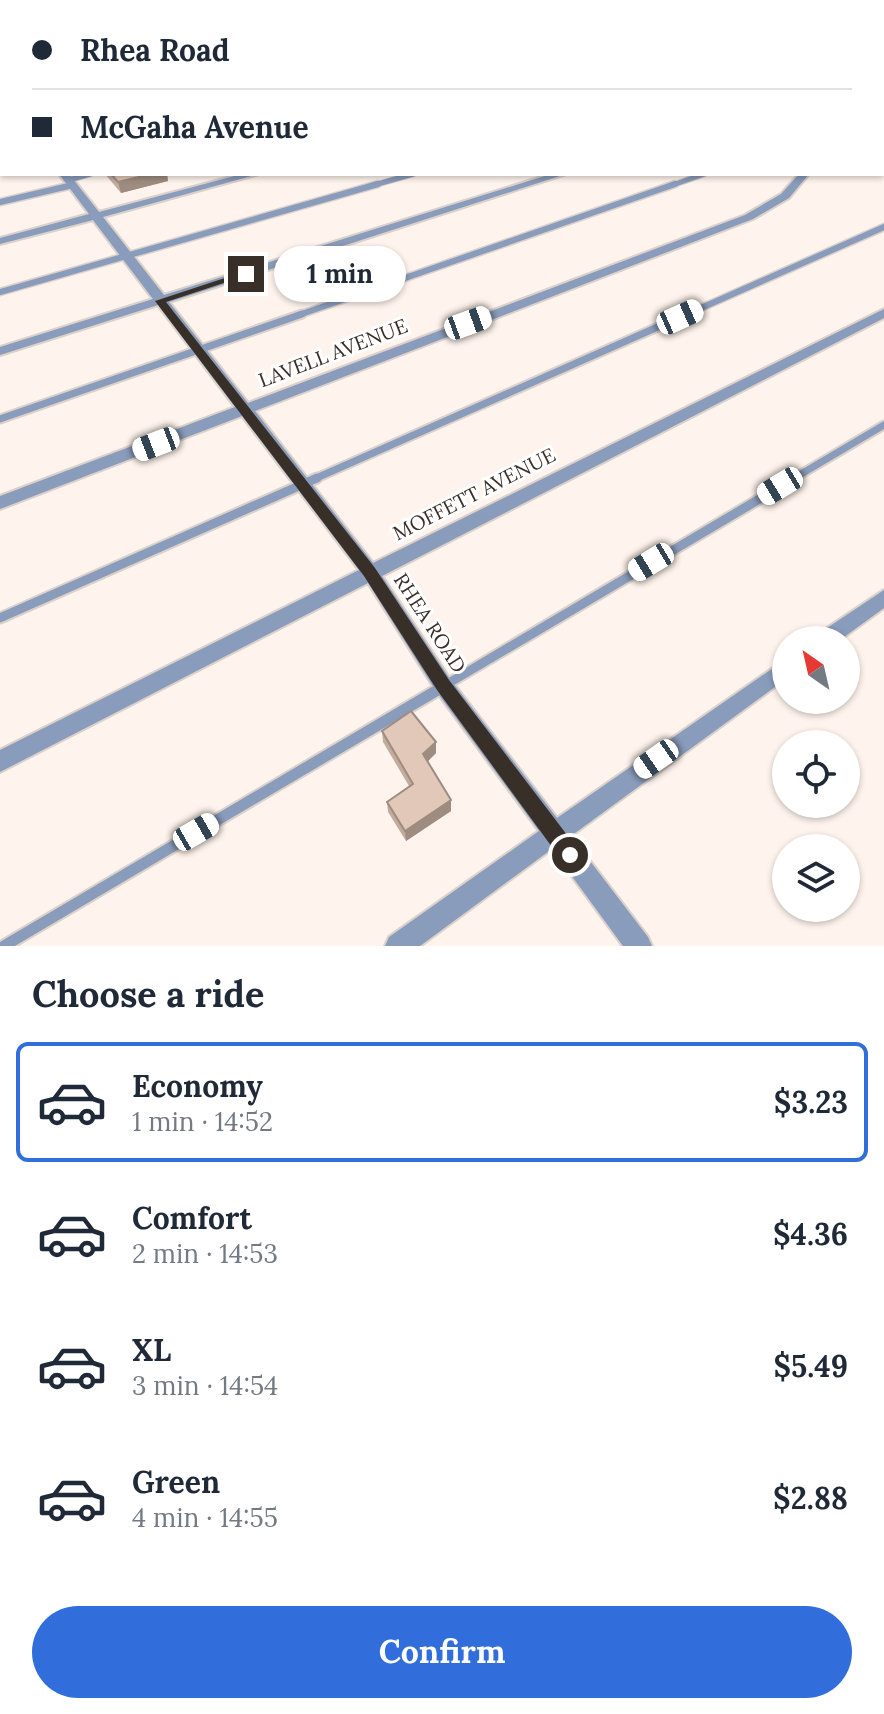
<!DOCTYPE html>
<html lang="en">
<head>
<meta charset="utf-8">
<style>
	body { margin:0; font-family:Lora,serif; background:#f2f2f3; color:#1f2937; height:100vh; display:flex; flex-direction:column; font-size:30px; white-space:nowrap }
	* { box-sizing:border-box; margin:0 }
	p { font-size:26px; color:#747a83 }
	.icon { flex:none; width:44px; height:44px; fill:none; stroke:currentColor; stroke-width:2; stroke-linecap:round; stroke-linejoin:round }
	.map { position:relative; height:946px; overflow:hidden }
	.sheet { display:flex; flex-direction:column; background:#fff; flex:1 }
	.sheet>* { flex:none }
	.guide { position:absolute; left:0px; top:0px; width:884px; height:176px; box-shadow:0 2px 6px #0004; display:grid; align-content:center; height:176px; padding:0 32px; background:#fff }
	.needle { width:52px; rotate:326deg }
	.controls { position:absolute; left:772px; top:626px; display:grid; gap:16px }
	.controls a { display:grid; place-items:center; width:88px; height:88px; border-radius:50%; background:#fff; box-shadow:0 2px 6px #0004; font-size:40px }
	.end { position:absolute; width:36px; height:36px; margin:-18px; border:10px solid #392f29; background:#fff; box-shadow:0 0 0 4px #fff }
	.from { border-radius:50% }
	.bubble { position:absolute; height:56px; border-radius:28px; background:#fff; box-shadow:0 2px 6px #0004; font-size:26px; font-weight:800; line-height:56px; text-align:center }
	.car { position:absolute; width:24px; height:48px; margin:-24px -12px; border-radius:10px; box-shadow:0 0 6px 2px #0007; background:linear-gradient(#fff 24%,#345 0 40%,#fff 0 76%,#345 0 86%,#fff 0) }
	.guide b { display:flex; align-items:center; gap:28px; height:76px; font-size:30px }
	.guide b+b { border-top:2px solid #e0e1e3 }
	.guide i { width:20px; height:20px; background:#1f2937 }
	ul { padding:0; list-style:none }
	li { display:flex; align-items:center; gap:24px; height:120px; margin:0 16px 12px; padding:0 16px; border:4px solid transparent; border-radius:12px }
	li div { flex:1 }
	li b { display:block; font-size:30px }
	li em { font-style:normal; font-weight:800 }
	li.selected { border-color:#316edc }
	li>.icon { width:72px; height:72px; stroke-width:1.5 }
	h2 { padding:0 32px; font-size:36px; line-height:96px }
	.cta { display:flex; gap:16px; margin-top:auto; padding:16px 32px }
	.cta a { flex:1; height:92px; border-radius:48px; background:#316edc; color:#fff; font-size:32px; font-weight:800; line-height:92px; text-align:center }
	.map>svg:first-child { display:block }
</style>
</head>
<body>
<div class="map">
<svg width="884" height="946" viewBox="0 0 884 946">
	<rect width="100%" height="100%" fill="#fff4ed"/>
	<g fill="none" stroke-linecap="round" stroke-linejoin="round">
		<defs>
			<path id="lane-far5" d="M333,1L384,0
				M865,1L870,2"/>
			<path id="lane-far4" d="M69,180L90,174
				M69,186L73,185
				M371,186L413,174
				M670,186L704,174"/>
			<path id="lane-far3" d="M0,202L73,185
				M0,292L378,184
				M296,316L675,184
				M683,316L884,227"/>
			<path id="lane-far2" d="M0,419L302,314
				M312,480L687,314
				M791,480L884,425"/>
			<path id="lane-far1" d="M0,618L317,478
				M442,687L795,478"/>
			<path id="lane" d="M4,946L446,685"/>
			<path id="street" d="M0,29H2V33H0Z
				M882,51H884V56H882Z
				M0,85H2V92H0Z
				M882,129H884V135H882Z
				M0,163H2V169H0Z
				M59,174H69L99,212L242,174H259L103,217L164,295L551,174H566L169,302L248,403L745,215L781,194L799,174H809L789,198L753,219L255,411L373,563L884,309V318L382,576L450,679L557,818L786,659V679L571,836L648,937L652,946H623L552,849L420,946H385L389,937L539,831L436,691L368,583L0,772V750L359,570L242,416L0,509V496L235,407L158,305L0,355V347L153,299L93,220L0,244V238L89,214Z
				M884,590V608L840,640H815L818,634Z"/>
			<path id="secondary" d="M794,0H807L809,2H796Z
				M819,0H832L834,2H821Z
				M882,21L884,22V28L882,27Z"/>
		</defs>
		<use href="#lane-far5" stroke="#dbd1ca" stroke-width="6"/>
		<use href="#lane-far4" stroke="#dbd1ca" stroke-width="7"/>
		<use href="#lane-far3" stroke="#dbd1ca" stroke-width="9"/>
		<use href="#lane-far2" stroke="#dbd1ca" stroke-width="11"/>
		<use href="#lane-far1" stroke="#dbd1ca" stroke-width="13"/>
		<use href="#lane" stroke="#dbd1ca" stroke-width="15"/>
		<use href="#street" stroke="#dbd1ca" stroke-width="4"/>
		<use href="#secondary" stroke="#dbd1ca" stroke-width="4"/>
		<use href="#lane-far5" stroke="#899cbb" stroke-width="4"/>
		<use href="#lane-far4" stroke="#899cbb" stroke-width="5"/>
		<use href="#lane-far3" stroke="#899cbb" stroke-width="6"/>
		<use href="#lane-far2" stroke="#899cbb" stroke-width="7"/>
		<use href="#lane-far1" stroke="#899cbb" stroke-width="9"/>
		<use href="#lane" stroke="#899cbb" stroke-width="11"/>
		<use href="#street" fill="#899cbb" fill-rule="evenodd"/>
		<use href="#secondary" fill="#56709c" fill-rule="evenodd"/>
	</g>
	<path fill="#c2ac9e" d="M105,174H167L168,181L121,193Z
		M382,731L436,742V753L428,761L451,800V811L406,841L388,812L387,802L409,786L383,742Z"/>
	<path fill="#9e8c81" d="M151,174H167L168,181L121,193L118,182Z
		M436,742V753L424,765L423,754Z
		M451,800V811L406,841L405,831Z"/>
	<path fill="#e2c8b8" stroke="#9e8c81" stroke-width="2" d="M111,174H151L118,182Z
		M411,711L436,742L423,754L451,800L405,831L387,802L413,784L382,731Z"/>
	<path fill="#392f29" d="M243,272L251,274L166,302L375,568L449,680L577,848L580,855L577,862L570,865L563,862L437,690L364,576L155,301Z"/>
	<g text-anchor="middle" stroke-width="6" stroke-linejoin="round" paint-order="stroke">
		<g font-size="20" fill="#392f29" stroke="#fff">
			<text transform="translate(333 353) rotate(-21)" y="7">LAVELL AVENUE</text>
			<text transform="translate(474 494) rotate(-27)" y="7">MOFFETT AVENUE</text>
			<text transform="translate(430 623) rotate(57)" y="7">RHEA ROAD</text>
		</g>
	</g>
</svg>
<div class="controls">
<a><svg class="needle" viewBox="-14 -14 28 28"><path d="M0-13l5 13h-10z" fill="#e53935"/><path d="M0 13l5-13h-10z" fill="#747a83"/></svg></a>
<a><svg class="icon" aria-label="locate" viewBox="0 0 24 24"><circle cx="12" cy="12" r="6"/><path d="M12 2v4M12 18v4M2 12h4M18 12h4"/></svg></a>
<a><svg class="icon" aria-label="layers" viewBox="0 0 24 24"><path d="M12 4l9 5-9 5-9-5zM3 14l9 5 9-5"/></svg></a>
</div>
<i class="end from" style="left:570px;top:855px"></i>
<i class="end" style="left:246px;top:274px"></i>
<div class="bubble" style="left:274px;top:246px;width:132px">1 min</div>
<i class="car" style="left:680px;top:317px;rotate:66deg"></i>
<i class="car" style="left:468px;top:323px;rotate:70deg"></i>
<i class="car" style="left:156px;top:444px;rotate:249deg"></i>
<i class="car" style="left:780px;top:486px;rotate:239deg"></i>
<i class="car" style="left:651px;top:562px;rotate:239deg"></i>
<i class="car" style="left:656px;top:759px;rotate:235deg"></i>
<i class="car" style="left:196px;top:832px;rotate:60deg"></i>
<div class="guide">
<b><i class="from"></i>Rhea Road</b>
<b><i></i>McGaha Avenue</b>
</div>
</div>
<section class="sheet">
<h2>Choose a ride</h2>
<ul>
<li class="selected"><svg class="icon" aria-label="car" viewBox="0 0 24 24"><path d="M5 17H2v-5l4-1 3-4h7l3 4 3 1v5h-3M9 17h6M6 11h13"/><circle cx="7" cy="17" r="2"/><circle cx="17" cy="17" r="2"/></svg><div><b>Economy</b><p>1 min · 14:52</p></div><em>$3.23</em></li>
<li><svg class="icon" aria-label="car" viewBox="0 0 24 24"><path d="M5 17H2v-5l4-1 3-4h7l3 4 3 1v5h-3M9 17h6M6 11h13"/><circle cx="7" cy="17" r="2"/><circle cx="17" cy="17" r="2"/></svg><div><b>Comfort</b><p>2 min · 14:53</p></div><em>$4.36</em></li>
<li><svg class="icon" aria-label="car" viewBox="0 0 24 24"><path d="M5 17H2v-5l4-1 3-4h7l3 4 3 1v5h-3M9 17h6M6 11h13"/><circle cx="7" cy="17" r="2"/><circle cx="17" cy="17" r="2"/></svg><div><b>XL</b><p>3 min · 14:54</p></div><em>$5.49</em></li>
<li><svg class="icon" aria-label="car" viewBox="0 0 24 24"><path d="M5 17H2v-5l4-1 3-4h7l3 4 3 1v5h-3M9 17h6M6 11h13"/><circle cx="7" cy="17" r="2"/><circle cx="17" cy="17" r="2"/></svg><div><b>Green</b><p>4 min · 14:55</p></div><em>$2.88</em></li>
</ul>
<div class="cta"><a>Confirm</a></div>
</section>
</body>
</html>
